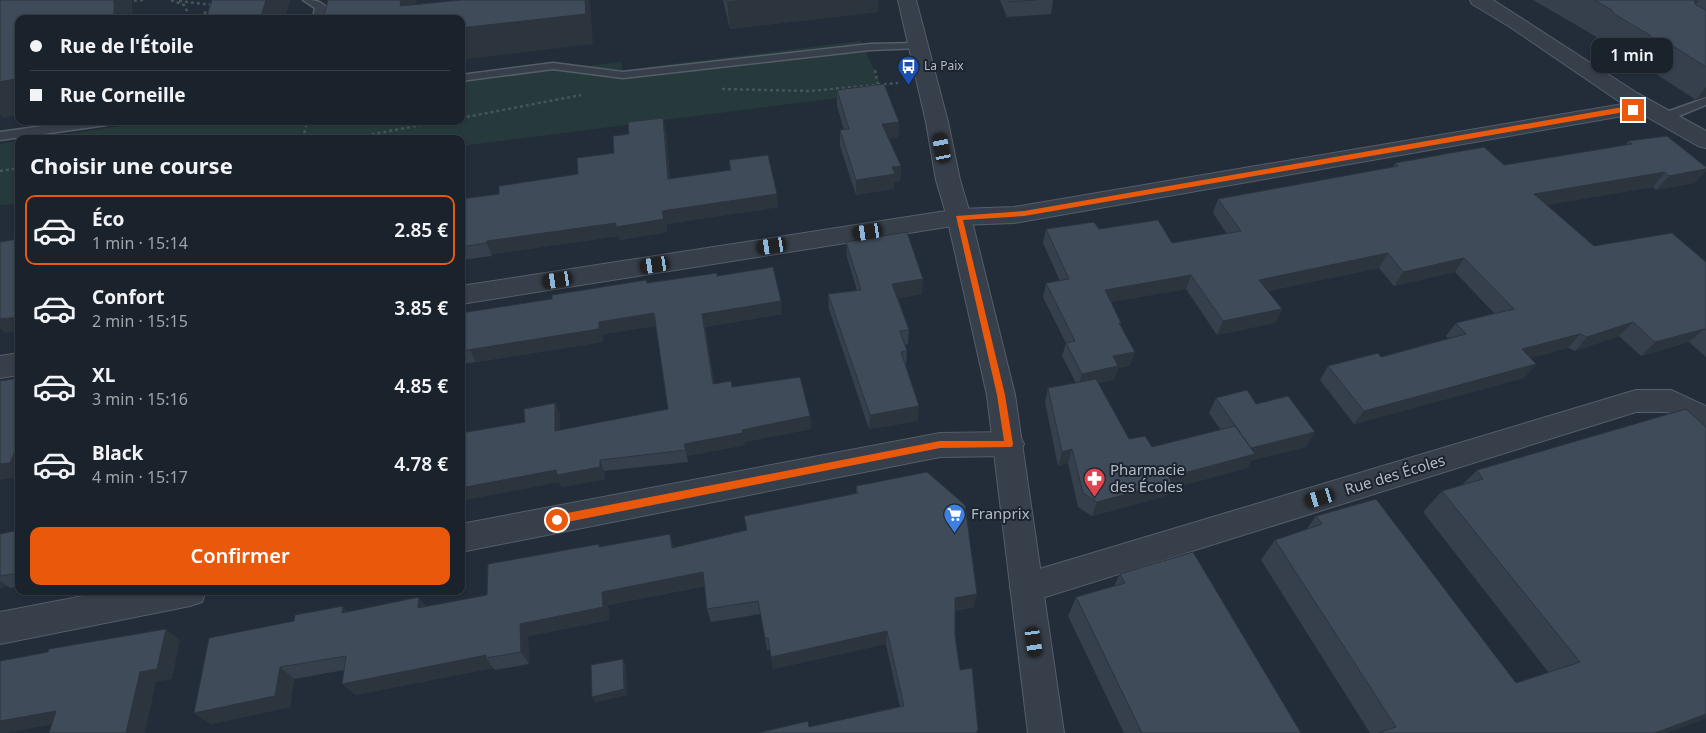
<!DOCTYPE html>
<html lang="fr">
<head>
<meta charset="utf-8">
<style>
	body { margin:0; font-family:"Noto Sans",sans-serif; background:#272f38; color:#f1f3f6; height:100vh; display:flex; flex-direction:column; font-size:19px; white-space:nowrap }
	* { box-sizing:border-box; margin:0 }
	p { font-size:16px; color:#9fa4a9 }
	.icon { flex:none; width:28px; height:28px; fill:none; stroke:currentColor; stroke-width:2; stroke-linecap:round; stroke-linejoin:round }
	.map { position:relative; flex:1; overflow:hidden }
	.side { position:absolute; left:15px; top:135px; width:450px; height:460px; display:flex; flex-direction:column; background:#1a222c; border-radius:10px; box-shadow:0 1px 4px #0004,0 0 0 1px #383f48 }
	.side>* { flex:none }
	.guide { position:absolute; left:15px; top:15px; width:450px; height:110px; border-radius:10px; box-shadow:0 1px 4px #0004,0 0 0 1px #383f48; display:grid; align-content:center; height:110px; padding:0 15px; background:#1a222c }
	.end { position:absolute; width:22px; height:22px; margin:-11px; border:6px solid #ea580c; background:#fff; box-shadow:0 0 0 2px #fff }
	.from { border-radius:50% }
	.bubble { position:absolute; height:35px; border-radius:10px; background:#1a222c; box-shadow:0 1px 4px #0004,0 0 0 1px #383f48; font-size:16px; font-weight:600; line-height:35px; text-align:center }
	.car { position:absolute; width:15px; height:30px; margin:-15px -8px; border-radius:6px; box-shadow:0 0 4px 1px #0007; background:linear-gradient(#222 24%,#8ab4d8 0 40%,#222 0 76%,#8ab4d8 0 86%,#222 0) }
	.guide b { display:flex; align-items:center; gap:18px; height:48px; font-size:19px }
	.guide b+b { border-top:1px solid #383f48 }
	.guide i { width:12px; height:12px; background:#f1f3f6 }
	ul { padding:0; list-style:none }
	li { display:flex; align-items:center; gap:15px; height:70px; margin:0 10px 8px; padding:0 5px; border:2px solid transparent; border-radius:10px }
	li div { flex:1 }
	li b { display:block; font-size:19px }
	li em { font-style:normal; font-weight:600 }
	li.selected { border-color:#ea580c }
	li>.icon { width:45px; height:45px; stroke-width:1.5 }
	h2 { padding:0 15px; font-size:22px; line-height:60px }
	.primary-button { display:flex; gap:10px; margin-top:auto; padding:10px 15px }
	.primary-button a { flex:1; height:58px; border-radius:10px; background:#ea580c; color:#fff; font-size:20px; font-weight:600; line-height:58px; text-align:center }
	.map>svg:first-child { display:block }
</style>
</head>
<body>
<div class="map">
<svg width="1706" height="733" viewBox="0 0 1706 733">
	<rect width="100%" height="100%" fill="#232d3a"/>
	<path fill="#263a3c" d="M861,41L884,92L461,146V139H34L153,121H461V81L621,62L623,70Z
		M19,141V203L0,205V144Z"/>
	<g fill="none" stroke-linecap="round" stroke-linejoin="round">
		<defs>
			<path id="service" d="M303,0C312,0 320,0 326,7L323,19H313L315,8Z
				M917,43L921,44L922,46L921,48L870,50L623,78L553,69L461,81V75L553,63L623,72L870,44Z
				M1706,98V105L1669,120H1661L1659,117L1661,114Z
				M79,121H113L107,125L0,140V132Z"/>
			<path id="minor" d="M1470,0H1493L1637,93L1706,131V148L1698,146L1647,117H1617L1014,223L959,225L461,304V286L959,209L1014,207L1623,104L1510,27L1472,4Z
				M19,353V375L0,378V356Z
				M1636,390H1671L1706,406V431L1667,412H1636L1026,603L1014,599L1010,588L1014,577L1026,573Z
				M1009,432L1019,435L1024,444L1019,453L1009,456L940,457L461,552V524L940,433Z
				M109,591H206L202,602L190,606L0,644V612Z"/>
			<path id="tertiary" d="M898,0H916L948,122L960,180L971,217L1015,395L1064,733H1028L987,395L947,217L936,180L926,122Z"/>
		</defs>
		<use href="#service" stroke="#555d68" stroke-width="3"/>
		<use href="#minor" stroke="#555d68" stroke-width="2"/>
		<use href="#tertiary" stroke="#555d68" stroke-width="2"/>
		<path stroke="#435658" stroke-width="2.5" stroke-dasharray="3 3" stroke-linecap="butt" d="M171,0L184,5L187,11V19
			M128,1L145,0
			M179,1L213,5
			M193,19L212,9
			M875,70L878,84
			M722,89L809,91L898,83
			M461,118L581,95
			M303,139L307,121
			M348,139L442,121
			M0,171L19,168"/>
		<use href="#service" fill="#373f4a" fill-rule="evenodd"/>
		<use href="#minor" fill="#373f4a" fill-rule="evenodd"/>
		<use href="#tertiary" fill="#373f4a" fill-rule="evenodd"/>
	</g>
	<path fill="#36404d" d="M723,0H878V12L730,29Z
		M1000,0H1053L1051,14L1007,17Z
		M1533,0H1706V97L1696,100L1650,70L1638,67L1630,59L1597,39L1595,36Z
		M837,90L899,122L898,137L888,139L901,166L900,181L894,182V189L856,195L840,146V130H844L837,106Z
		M666,131L670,179L730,170L729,160L778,207L666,224L667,232L620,240L619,236L492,254V256L461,260V199L499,194L578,174L614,153Z
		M1628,141L1695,183L1656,190L1653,187L1546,205L1594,246L1706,262V357L1689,342L1641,356L1619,336L1575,351L1568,348L1530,358L1536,364L1524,378L1354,424L1320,380L1328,366L1381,357L1448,339L1446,336L1456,323L1494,313L1455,272L1394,286L1379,268L1268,291L1282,309L1275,323L1217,335L1186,289L1111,302L1121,323L1120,326L1130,366L1118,368L1114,380L1098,383L1129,439L1152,447L1221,430L1209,413L1216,398L1256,404L1306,447L1252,460L1247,468L1169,489L1166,496L1092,516L1078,507L1068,463L1058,466L1045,402L1048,388L1076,383L1062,356L1066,343L1043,297L1046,283L1060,281L1043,243L1046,229H1099L1172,243L1227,234L1213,213L1218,199L1393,167L1395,163L1504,165L1626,145Z
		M846,242L922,294L898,298L909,330L908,344L905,345L907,351L906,366L918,421L869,429L829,309L828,294L857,291L847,257Z
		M717,276L782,314L705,327L714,384L732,387L810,416L811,429L744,442L745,445L687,456L688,462L604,471L605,479L562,487L525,422L555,403L560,415V430L668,409L656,326L603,334V342L476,362L461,364V313L552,299L647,283Z
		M1706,427V718L1666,733H1370L1261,560L1275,540L1306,530L1316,516L1516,683L1549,673L1423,512L1442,491L1462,485L1477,470Z
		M856,486L974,607L955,611V636L960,670L978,730L809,727L900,707L886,644L773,669L770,650H767L761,614L711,622L707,609L705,586L608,605L609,620L528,636L529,664L495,670L493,668L355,695L344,670L294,679L290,707L211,724L194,713L348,612L427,607L487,595L600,547L674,548L747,530L856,493Z
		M19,530V586L10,588L8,586L0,588V534Z
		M1120,574L1301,733H1124L1068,616L1076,597L1114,586Z"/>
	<path fill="#2c343e" d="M114,0H132L133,19H114Z
		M266,0H290L285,19H260Z
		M401,0H417L415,19L400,6Z
		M585,0H590L593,44L461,60V28Z
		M746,0H878V12L730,29L727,2Z
		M1695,0H1699L1683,22Z
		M19,78V114L3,118L0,114V82Z
		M1706,87V97L1696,100Z
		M663,118L666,131L671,192L668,179Z
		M899,122L898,137L881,140L882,124Z
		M901,166L900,181L894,182V189L856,195V180L892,167Z
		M1706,169V171L1695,183L1656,190L1669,176Z
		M1665,172L1653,187L1524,209L1534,194Z
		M777,194L778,207L666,224L667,232L620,240L619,236L492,254V256L487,243V241L662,211Z
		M1388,253L1379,268L1253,294L1259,280Z
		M1464,258L1455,272L1394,286L1403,272Z
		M1191,275L1186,289L1101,304L1105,290Z
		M923,279L922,294L892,299V284Z
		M781,301L782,314L705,327L702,314Z
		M1282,309L1275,323L1217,335L1223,321Z
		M654,313L657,326L603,334V342L476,362L470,350L599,322Z
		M19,317V331L5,333L0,328V318Z
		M1633,322L1619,336L1575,351L1587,337Z
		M1704,329L1689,342L1641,356L1655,342Z
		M1580,334L1568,348L1510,363L1522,349Z
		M1135,352L1130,366L1118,368L1114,380L1078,387L1082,374L1113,356Z
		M1536,364L1524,378L1354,424L1364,411Z
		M555,403L560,415V443L555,431Z
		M919,406L918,421L869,429L870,415Z
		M810,416L811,429L744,442L745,445L687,456L688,462L684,444L742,430Z
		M1315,432L1306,447L1252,460L1247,468L1169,489L1166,496L1092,516L1097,502L1251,448Z
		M19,441V477L0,480V464Z
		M1072,449L1068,463L1058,466L1062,452Z
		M600,460L604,471L605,479L562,487L560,482L461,501V488Z
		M670,534L674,547L672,548Z
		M703,572L707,585L608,605L609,620L528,636L529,664L521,652L520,624L602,592Z
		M0,581L8,586L0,588Z
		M977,594L974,607L952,611L955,598Z
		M419,597L429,610L418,608Z
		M343,606L355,619L342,613Z
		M166,629L180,640L172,679L156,682L145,733H126L140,672Z
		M887,631L886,644L773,669L771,657Z
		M486,655V658L493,668L355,695L342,684Z
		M623,659L626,665L627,695L595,703L592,697Z
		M280,667L294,679L290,707L211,724L194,713Z
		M56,711L74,720L7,733H0V721Z
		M1706,714V718L1666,733H1655Z"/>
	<path fill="#3f4b59" stroke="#2c343e" d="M0,0H114V19H19V78L0,82Z
		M212,0H266L260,19H206Z
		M328,0H401L400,6L461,0H585L586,14L461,28V19H323Z
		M726,0H746L727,2Z
		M1008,0H1036L1009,2Z
		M1594,0H1695L1694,1L1696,5L1706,10V67L1670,44L1657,42L1648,34L1614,14L1612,10Z
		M884,84L899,122L882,124L901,166L892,167L895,174L856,180L840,130L849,129L837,90Z
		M663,118L668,179L731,170L729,160L768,155L777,194L662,211L664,219L616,227V223L487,241V243L461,247V199L499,194V186L578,174L577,158L614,153L613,136L629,134L628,122Z
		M1667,136L1706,167V169L1669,176L1665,172L1534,194L1594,246L1672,233L1706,262V330L1704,329L1655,342L1633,322L1587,337L1580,334L1522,349L1536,364L1364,411L1328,366L1378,353L1381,357L1466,334L1456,323L1514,309L1464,258L1403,272L1388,253L1259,280L1282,309L1223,321L1191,275L1105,290L1121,323H1119L1135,352L1113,356L1118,366L1082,374L1066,343L1075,341L1046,283L1069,279L1046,229L1094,222L1099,229L1158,220L1172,243L1241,231L1218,199L1398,166L1395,163L1484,147L1504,165L1632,144L1628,141Z
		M907,232L923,279L892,284L909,330L900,331L907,351L901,352L919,406L870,415L828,294L861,290L846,242Z
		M19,239V317L0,319V242Z
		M773,267L781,301L702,314L713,384L731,381L732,387L800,377L810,416L742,430L743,433L684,444L686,450L600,460V467L557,475L556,470L461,488V433L525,422L524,409L555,403V431L668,409L654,313L599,322V329L461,351V313L552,299V295L646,280L647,283L717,273V276Z
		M19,378V441L10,463L0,464V381Z
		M1096,379L1129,439L1145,436L1152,447L1235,426L1255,454L1169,477L1172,482L1097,502L1083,493L1072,449L1062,452L1048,388Z
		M1247,390L1256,404L1288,396L1315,432L1251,448L1216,398Z
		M1686,409L1706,427V714L1655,733H1378L1396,727L1275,540L1322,524L1316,516L1376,499L1516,683L1580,662L1442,491L1483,479L1477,470Z
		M927,472L965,505L977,594L955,598V636L960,670L972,668L978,730L976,733H758L808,721L809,727L904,706L887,631L771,657L768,638H765L758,601L707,609L703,572L602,592L603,607L520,624L521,652L486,658V655L342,684L346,656L280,667L275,696L194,713L209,638L294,621L295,615L343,606L342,613L419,597L418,608L487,595L488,564L599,544V547L670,534L672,548L747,530L744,516L858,493L856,486Z
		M19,530V573L0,576V534Z
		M1193,552L1301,733H1142L1076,597L1125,583L1120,574Z
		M166,629L157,669L140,672L126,733H49L56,711L0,721V661L48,652L49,649Z
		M623,659L624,689L592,697L591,665Z"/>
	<path fill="#ea580c" d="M1617,108H1633L1636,110L1024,216L963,220L1005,395L1013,444L1012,447L940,448L557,524L552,520L557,515L940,441H1004L997,395L956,216L1024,211Z"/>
	<defs>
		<symbol id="bus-pin" viewBox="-11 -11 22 30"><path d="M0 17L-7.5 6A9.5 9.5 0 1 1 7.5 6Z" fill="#1a4fb4" stroke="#1c242f"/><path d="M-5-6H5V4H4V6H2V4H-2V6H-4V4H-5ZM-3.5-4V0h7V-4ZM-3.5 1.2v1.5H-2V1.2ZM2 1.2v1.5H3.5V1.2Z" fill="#fff"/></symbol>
		<symbol id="pharmacy-pin" viewBox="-11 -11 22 30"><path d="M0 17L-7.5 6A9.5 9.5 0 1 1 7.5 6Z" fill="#e0444e" stroke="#1c242f"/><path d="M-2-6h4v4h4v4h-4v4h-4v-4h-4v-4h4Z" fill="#fff"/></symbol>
		<symbol id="supermarket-pin" viewBox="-11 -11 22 30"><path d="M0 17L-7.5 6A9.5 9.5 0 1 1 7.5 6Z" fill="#3f7fe0" stroke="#1c242f"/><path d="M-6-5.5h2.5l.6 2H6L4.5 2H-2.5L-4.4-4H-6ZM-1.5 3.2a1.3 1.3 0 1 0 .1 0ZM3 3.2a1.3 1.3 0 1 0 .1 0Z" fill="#fff"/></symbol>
	</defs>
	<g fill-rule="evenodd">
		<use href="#bus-pin" x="896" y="54" width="25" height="34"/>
		<use href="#pharmacy-pin" x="1082" y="466" width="25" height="34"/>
		<use href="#supermarket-pin" x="942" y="502" width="25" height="34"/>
	</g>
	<g text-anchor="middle" stroke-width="4" stroke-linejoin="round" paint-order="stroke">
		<g font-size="12" fill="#b2bac6" stroke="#1c242f" text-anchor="start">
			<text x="924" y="70">La Paix</text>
		</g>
		<g font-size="15" fill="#b2bac6" stroke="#1c242f" text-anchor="start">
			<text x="1110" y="475">Pharmacie<tspan x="1110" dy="17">des Écoles</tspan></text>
			<text x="971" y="519">Franprix</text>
		</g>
		<g font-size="15" fill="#b2bac6" stroke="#1c242f">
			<text transform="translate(1395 475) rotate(-17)" y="5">Rue des Écoles</text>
		</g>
	</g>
</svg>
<i class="end from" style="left:557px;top:520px"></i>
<i class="end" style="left:1633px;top:110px"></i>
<div class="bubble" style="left:1591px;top:38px;width:82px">1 min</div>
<i class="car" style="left:942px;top:148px;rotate:349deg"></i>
<i class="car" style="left:868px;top:232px;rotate:261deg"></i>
<i class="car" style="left:772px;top:246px;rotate:261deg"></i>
<i class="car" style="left:655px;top:265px;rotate:261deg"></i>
<i class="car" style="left:558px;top:280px;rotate:261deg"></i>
<i class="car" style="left:1320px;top:498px;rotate:253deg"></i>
<i class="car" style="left:1034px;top:642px;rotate:172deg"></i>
<div class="guide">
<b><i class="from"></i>Rue de l'Étoile</b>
<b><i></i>Rue Corneille</b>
</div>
<section class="side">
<h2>Choisir une course</h2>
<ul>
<li class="selected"><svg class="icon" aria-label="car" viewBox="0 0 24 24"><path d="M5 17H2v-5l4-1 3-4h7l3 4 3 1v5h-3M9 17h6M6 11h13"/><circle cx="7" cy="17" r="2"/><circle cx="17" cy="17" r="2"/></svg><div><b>Éco</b><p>1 min · 15:14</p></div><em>2.85 €</em></li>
<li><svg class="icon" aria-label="car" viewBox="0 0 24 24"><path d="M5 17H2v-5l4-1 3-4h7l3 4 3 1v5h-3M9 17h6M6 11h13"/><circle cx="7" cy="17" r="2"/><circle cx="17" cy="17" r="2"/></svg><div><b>Confort</b><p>2 min · 15:15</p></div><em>3.85 €</em></li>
<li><svg class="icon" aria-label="car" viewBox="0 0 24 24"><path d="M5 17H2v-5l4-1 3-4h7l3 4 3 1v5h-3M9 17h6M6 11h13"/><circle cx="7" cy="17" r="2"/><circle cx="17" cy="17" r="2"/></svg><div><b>XL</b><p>3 min · 15:16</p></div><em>4.85 €</em></li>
<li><svg class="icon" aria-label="car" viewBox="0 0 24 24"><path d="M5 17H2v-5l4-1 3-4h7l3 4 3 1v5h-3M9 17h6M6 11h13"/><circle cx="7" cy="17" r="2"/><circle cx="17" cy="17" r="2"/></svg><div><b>Black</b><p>4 min · 15:17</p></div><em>4.78 €</em></li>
</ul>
<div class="primary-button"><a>Confirmer</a></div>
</section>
</div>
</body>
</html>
